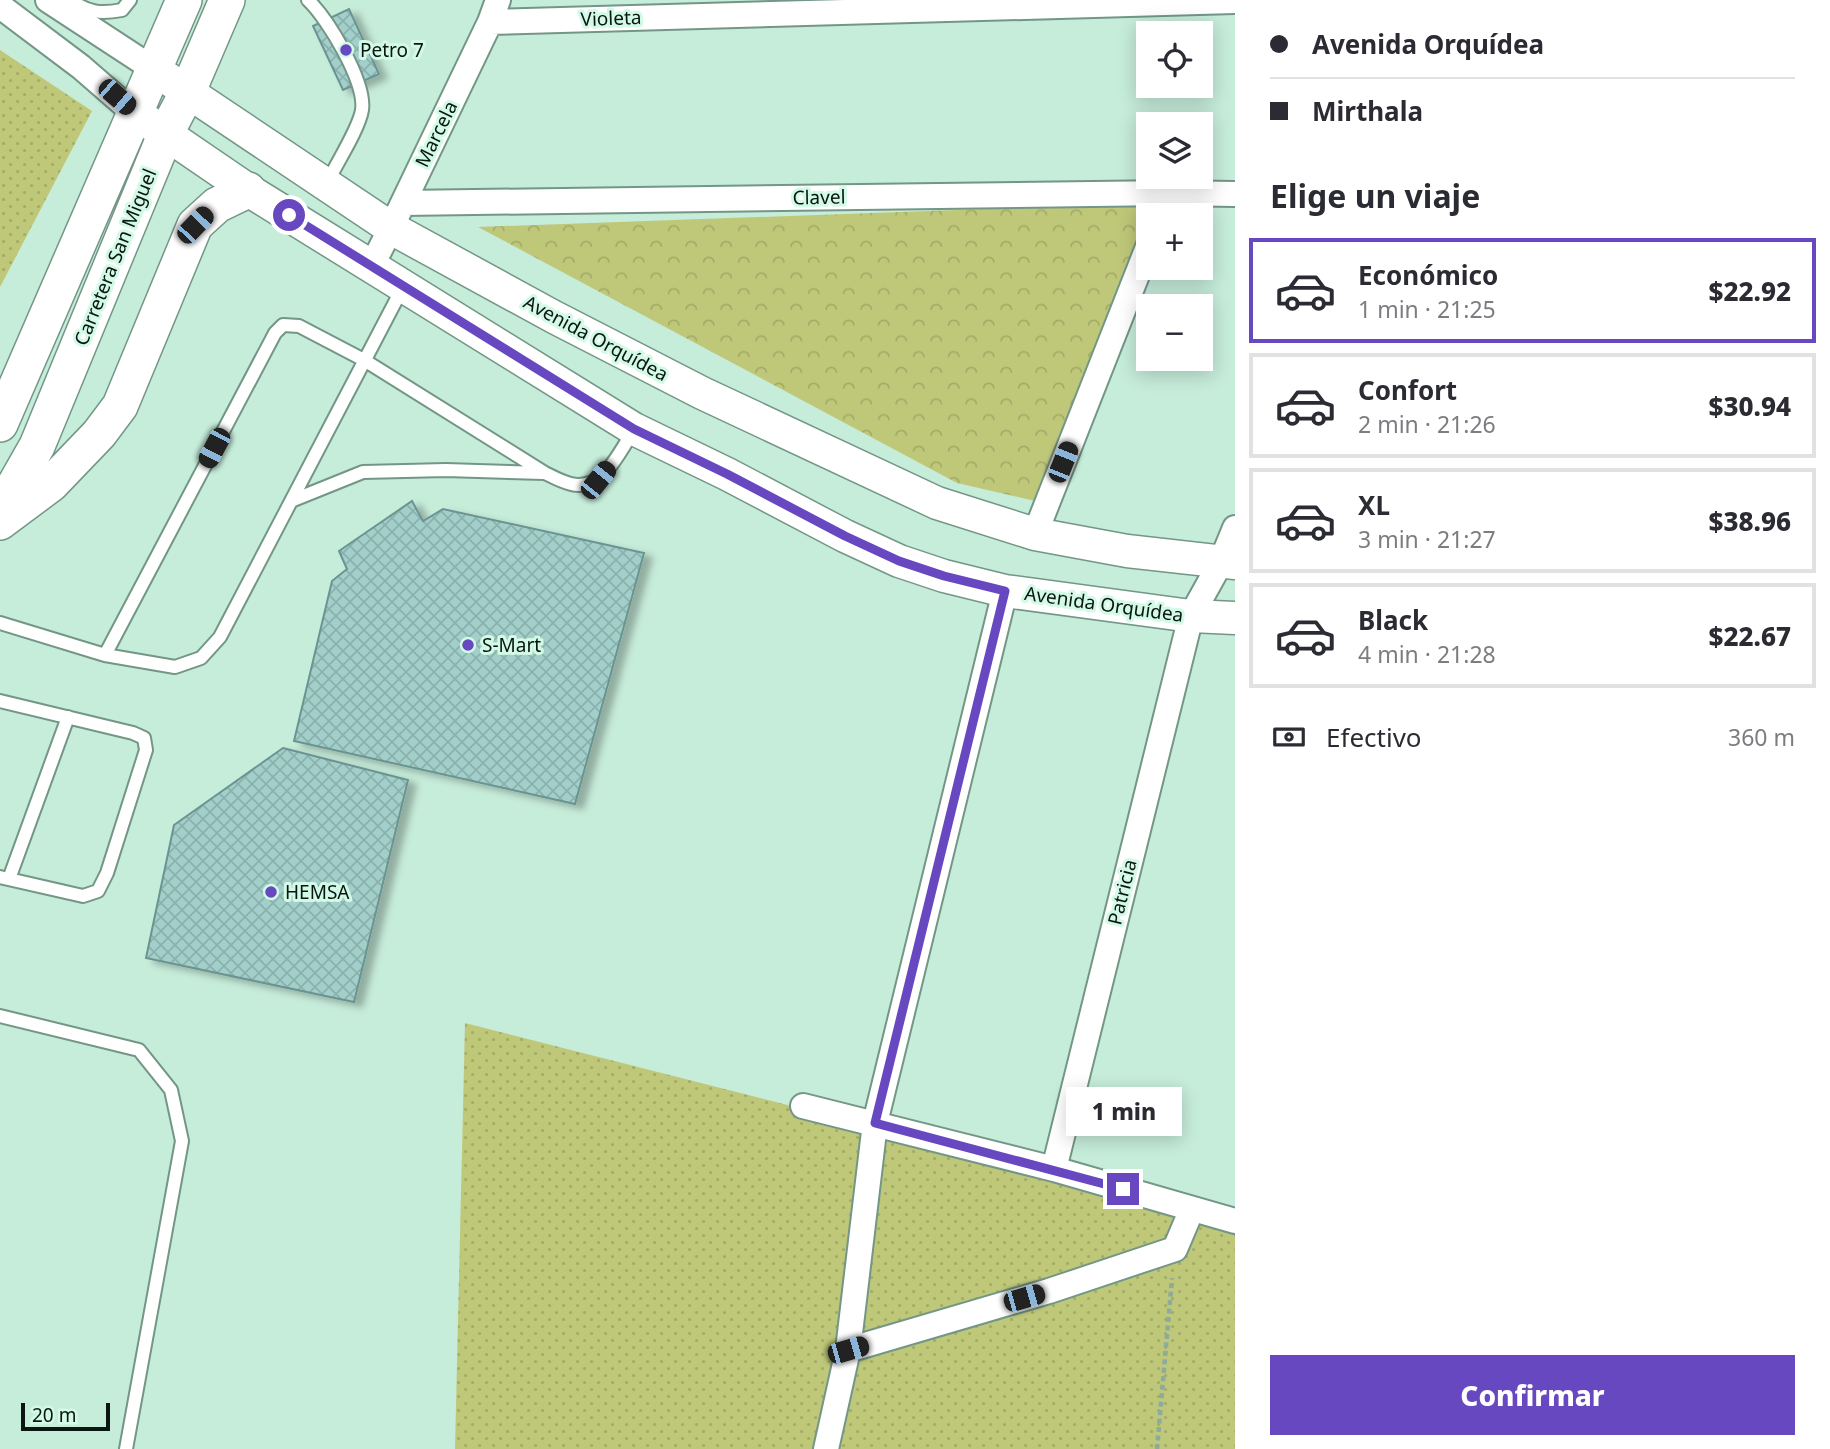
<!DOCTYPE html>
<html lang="es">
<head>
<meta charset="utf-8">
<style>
	body { margin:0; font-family:"Noto Sans",sans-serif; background:#f2f2f3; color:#2b2b33; height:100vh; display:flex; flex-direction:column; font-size:26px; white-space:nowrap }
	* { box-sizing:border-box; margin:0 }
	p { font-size:23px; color:#7c7c81 }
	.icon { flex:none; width:38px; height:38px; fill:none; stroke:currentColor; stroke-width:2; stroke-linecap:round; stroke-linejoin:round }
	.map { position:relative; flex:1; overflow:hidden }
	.drawer { display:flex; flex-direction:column; background:#fff; width:595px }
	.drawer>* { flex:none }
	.banner { display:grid; align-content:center; height:154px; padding:0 35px; background:#fff }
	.controls { position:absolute; left:1136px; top:21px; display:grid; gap:14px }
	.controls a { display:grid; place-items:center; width:77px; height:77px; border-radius:0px; background:#fff; box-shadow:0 4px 18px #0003; font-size:35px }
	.scale { position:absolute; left:21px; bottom:18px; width:89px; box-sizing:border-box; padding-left:7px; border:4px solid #091611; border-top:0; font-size:19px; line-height:24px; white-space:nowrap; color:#091611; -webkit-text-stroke:5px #d3f9e7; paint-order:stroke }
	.end { position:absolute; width:32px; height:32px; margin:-16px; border:9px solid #6848c1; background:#fff; box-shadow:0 0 0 4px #fff }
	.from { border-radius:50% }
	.bubble { position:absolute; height:49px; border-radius:0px; background:#fff; box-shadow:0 4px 18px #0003; font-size:23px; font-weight:800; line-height:49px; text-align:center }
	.car { position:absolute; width:21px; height:42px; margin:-21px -10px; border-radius:9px; box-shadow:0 0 5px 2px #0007; background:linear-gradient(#222 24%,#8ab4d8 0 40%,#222 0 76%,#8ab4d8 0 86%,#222 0) }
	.banner b { display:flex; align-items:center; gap:24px; height:66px; font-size:26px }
	.banner b+b { border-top:2px solid #e1e1e2 }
	.banner i { width:18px; height:18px; background:#2b2b33 }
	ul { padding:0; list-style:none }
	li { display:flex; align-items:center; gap:21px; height:105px; margin:0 14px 10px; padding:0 21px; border:4px solid #e1e1e2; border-radius:0px }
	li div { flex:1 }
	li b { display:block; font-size:26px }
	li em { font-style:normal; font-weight:800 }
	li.on { border-color:#6848c1 }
	li>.icon { width:63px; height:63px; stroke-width:1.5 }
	h2 { padding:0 35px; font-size:32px; line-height:84px }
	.pay { display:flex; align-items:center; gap:18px; height:77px; padding:0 35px; font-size:26px }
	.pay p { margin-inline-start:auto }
	.action { display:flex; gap:14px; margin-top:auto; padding:14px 35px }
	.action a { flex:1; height:80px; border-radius:0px; background:#6848c1; color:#fff; font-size:28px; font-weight:800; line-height:80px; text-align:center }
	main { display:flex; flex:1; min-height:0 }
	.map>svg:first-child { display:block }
</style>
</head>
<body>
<main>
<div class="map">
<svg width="1235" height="1449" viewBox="0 0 1235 1449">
	<defs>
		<pattern id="grass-dots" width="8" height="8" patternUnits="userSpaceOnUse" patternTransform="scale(1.75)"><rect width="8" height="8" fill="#bfc879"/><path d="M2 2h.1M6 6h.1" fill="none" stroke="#a3ab68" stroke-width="1.8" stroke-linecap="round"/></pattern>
		<pattern id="park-crowns" width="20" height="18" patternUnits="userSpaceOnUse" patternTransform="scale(1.75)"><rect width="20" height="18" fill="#bfc879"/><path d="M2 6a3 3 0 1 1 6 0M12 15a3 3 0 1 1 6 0" fill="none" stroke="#a3ab68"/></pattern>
		<pattern id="building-cross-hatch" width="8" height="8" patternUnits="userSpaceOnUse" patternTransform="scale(1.75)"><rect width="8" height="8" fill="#a3cfcb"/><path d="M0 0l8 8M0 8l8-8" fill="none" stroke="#8bb1ad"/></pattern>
		<filter id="shadow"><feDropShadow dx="8" dy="4.5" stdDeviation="3.5" flood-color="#0004"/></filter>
	</defs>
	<rect width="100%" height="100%" fill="#c6ecda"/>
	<path fill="url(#grass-dots)" d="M0,50L92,111L0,287Z
		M465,1023L925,1140L1235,1226V1449H455Z"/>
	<path fill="url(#park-crowns)" d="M1154,203L1035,501L957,483L478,227Z"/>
	<path fill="url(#building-cross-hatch)" stroke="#6b9491" stroke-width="2" filter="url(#shadow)" d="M349,9L379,74L343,90L313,26Z
		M412,501L423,521L443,509L644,553L575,804L294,741L332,581L347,569L339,551Z
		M283,748L408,780L354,1002L146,958L174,825Z"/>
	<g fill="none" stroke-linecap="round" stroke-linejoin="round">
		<defs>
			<path id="service" d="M71,0C88,13 101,14 122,10L130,0
				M308,0C328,19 366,82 362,110C359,129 336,164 327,183
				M291,501L363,472L446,470L544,473
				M0,623L105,655L175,667L201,658L220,637L403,287
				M105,655L275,333L283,325L299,326L364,360L545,473C553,477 562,482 571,484C603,492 619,452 634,430
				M0,701L133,733L144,738L146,750L107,873L98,891L83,896L0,877
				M9,879L68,717
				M0,1016L139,1050L171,1090L182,1141L126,1449"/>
			<path id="minor" d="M48,0L155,70
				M0,6L81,67L134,113
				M490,22L1235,1
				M403,203L1169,193L1235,194
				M371,267L391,228L490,22L498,0
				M1035,534L1148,247
				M803,1106L1054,1169L1235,1221
				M1054,1169L1191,616L1221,562L1235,528
				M848,1350L1049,1291L1175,1249L1192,1209
				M826,1449L848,1350L875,1123L1005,591"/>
			<path id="tertiary" d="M155,70L391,228L554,317L702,393L937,503L1035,534L1127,551L1235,563
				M144,119L248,190L634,429L727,474L845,536L899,561L944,576L1005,591L1191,616L1235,618"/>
			<path id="secondary" d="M0,424L184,0
				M0,511L37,446L166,133L188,91L227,0
				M0,522L51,484L99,434L120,406L195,225L217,205L248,190"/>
		</defs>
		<use href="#service" stroke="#739686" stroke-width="16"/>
		<use href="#minor" stroke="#739686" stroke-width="28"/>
		<use href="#tertiary" stroke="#739686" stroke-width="35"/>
		<use href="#secondary" stroke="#739686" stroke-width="38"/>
		<path stroke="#8dab9d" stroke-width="4.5" stroke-dasharray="5 3.5" stroke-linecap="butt" d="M1157,1449L1172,1278"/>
		<use href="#service" stroke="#fff" stroke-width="12"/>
		<use href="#minor" stroke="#fff" stroke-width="24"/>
		<use href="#tertiary" stroke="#fff" stroke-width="32"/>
		<use href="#secondary" stroke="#fff" stroke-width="35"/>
	</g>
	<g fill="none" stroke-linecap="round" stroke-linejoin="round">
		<path stroke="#6848c1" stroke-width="9" d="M289,215L634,429L727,474L845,536L899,561L944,576L1005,591L875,1123L1123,1189"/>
	</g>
	<g fill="#6848c1" stroke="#d3f9e7" stroke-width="2.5">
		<circle cx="346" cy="50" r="7"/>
		<circle cx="468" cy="645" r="7"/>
		<circle cx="271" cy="892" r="7"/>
	</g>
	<g text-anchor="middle" stroke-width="6" stroke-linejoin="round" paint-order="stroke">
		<g font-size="19" fill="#091611" stroke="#d3f9e7">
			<text transform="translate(611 18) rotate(-2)" y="7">Violeta</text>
			<text transform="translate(436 134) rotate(-64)" y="7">Marcela</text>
			<text transform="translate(819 197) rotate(-1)" y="7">Clavel</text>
			<text transform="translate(115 257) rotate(-68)" y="7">Carretera San Miguel</text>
			<text transform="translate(596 338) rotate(28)" y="7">Avenida Orquídea</text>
			<text transform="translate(1104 604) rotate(8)" y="7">Avenida Orquídea</text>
			<text transform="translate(1122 892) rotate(-76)" y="7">Patricia</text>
		</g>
		<g font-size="19" fill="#091611" stroke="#d3f9e7" text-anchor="start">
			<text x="360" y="57">Petro 7</text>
			<text x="482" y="652">S-Mart</text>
			<text x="285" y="899">HEMSA</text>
		</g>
	</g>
</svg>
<div class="controls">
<a><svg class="icon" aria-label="locate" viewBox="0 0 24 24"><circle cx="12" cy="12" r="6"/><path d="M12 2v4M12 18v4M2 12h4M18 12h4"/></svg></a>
<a><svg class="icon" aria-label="layers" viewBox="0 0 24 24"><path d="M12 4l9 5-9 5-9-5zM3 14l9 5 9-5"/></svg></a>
<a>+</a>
<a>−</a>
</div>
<div class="scale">20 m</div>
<i class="end from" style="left:289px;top:215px"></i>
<i class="end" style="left:1123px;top:1189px"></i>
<div class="bubble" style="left:1066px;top:1087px;width:116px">1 min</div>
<i class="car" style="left:117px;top:97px;rotate:131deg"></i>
<i class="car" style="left:195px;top:225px;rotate:44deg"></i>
<i class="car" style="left:214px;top:448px;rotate:208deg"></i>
<i class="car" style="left:1063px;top:462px;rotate:22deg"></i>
<i class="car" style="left:598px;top:480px;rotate:39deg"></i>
<i class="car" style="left:1024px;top:1298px;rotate:74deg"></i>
<i class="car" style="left:848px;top:1350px;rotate:74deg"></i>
</div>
<section class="drawer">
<div class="banner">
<b><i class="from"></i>Avenida Orquídea</b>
<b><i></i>Mirthala</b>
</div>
<h2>Elige un viaje</h2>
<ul>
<li class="on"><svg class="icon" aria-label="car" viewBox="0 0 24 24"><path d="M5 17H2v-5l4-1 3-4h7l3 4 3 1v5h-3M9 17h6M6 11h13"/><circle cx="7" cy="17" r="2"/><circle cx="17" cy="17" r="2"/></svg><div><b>Económico</b><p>1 min · 21:25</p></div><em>$22.92</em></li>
<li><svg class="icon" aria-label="car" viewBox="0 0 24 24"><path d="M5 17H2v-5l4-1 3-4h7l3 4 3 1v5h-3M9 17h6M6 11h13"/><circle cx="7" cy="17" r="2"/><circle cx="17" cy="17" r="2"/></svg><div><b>Confort</b><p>2 min · 21:26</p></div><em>$30.94</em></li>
<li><svg class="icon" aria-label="car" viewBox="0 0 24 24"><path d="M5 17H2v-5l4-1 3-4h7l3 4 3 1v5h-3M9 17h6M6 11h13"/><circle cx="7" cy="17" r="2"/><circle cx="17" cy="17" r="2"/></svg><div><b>XL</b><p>3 min · 21:27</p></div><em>$38.96</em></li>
<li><svg class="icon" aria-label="car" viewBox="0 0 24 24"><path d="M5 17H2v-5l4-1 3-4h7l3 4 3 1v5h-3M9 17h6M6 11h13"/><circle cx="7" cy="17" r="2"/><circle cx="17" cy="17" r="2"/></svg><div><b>Black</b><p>4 min · 21:28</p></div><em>$22.67</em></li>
</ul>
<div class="pay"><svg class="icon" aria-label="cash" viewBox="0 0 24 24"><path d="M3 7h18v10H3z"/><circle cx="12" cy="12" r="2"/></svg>Efectivo<p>360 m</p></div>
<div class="action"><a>Confirmar</a></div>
</section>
</main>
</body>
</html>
